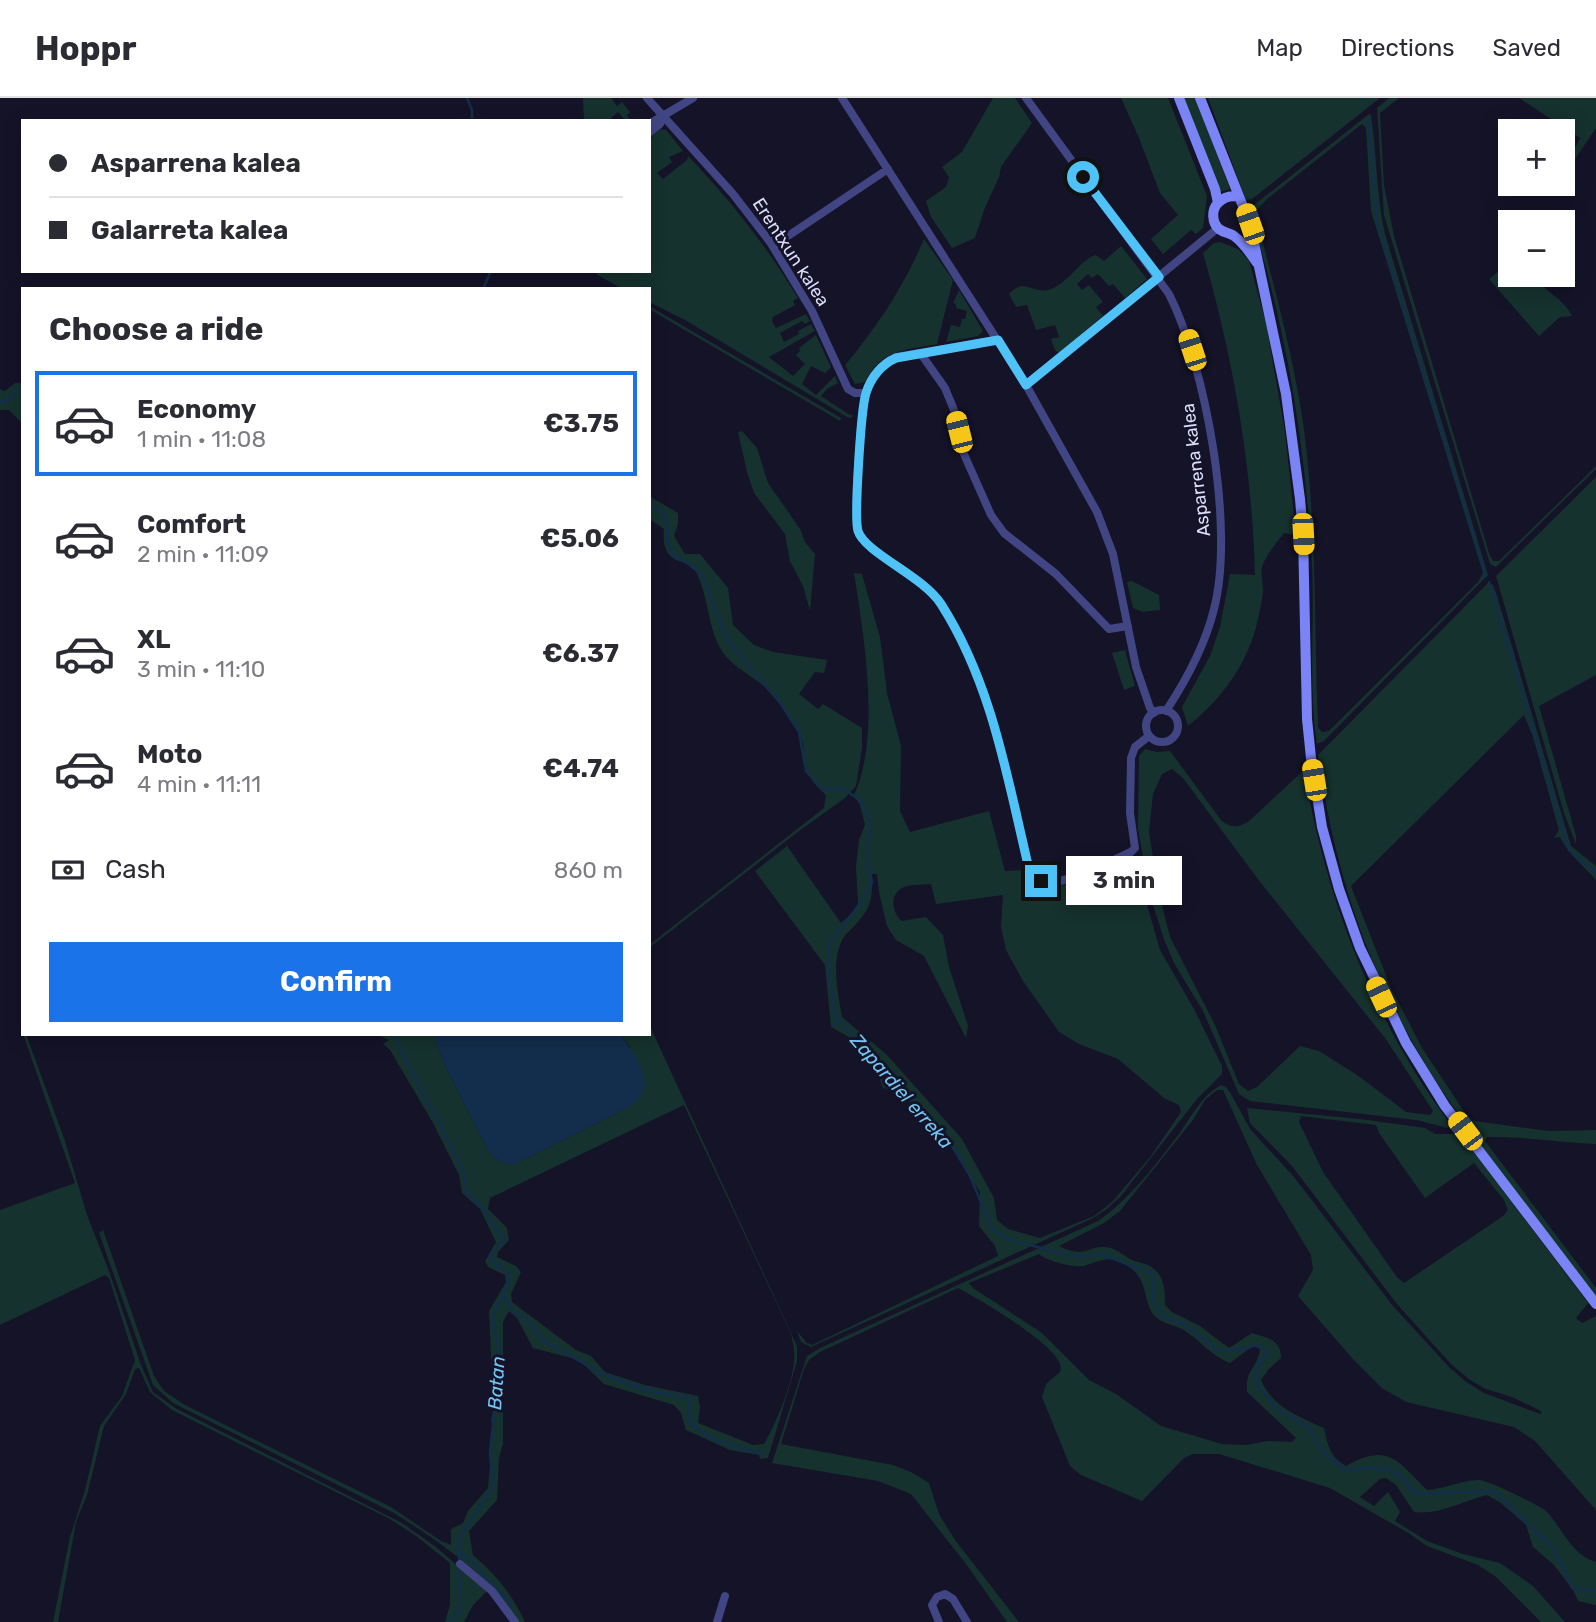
<!DOCTYPE html>
<html lang="en">
<head>
<meta charset="utf-8">
<style>
	body { margin:0; font-family:Rubik,sans-serif; background:#f2f2f3; color:#2b2b33; height:100vh; display:flex; flex-direction:column; font-size:26px; white-space:nowrap }
	* { box-sizing:border-box; margin:0 }
	p { font-size:23px; color:#7c7c81 }
	.icon { flex:none; width:38px; height:38px; fill:none; stroke:currentColor; stroke-width:2; stroke-linecap:round; stroke-linejoin:round }
	.map { position:relative; flex:1; overflow:hidden }
	.panel { position:absolute; left:21px; top:189px; width:630px; height:749px; display:flex; flex-direction:column; background:#fff; border-radius:0px; box-shadow:0 4px 18px #0003 }
	.panel>* { flex:none }
	.guide { position:absolute; left:21px; top:21px; width:630px; height:154px; border-radius:0px; box-shadow:0 4px 18px #0003; display:grid; align-content:center; height:154px; padding:0 28px; background:#fff }
	.controls { position:absolute; left:1498px; top:21px; display:grid; gap:14px }
	.controls a { display:grid; place-items:center; width:77px; height:77px; border-radius:0px; background:#fff; box-shadow:0 4px 18px #0003; font-size:35px }
	.end { position:absolute; width:32px; height:32px; margin:-16px; border:9px solid #4fc3f7; background:#111; box-shadow:0 0 0 4px #111 }
	.from { border-radius:50% }
	.bubble { position:absolute; height:49px; border-radius:0px; background:#fff; box-shadow:0 4px 18px #0003; font-size:23px; font-weight:700; line-height:49px; text-align:center }
	.car { position:absolute; width:21px; height:42px; margin:-21px -10px; border-radius:9px; box-shadow:0 0 5px 2px #0007; background:linear-gradient(#f5c518 24%,#345 0 40%,#f5c518 0 76%,#345 0 86%,#f5c518 0) }
	.guide b { display:flex; align-items:center; gap:24px; height:66px; font-size:26px }
	.guide b+b { border-top:2px solid #e1e1e2 }
	.guide i { width:18px; height:18px; background:#2b2b33 }
	ul { padding:0; list-style:none }
	li { display:flex; align-items:center; gap:21px; height:105px; margin:0 14px 10px; padding:0 14px; border:4px solid transparent; border-radius:0px }
	li div { flex:1 }
	li b { display:block; font-size:26px }
	li em { font-style:normal; font-weight:700 }
	li.on { border-color:#1a73e8 }
	li>.icon { width:63px; height:63px; stroke-width:1.5 }
	h2 { padding:0 28px; font-size:32px; line-height:84px }
	.pay { display:flex; align-items:center; gap:18px; height:77px; padding:0 28px; font-size:26px }
	.pay p { margin-inline-start:auto }
	.action { display:flex; gap:14px; margin-top:auto; padding:14px 28px }
	.action a { flex:1; height:80px; border-radius:0px; background:#1a73e8; color:#fff; font-size:28px; font-weight:700; line-height:80px; text-align:center }
	header { display:flex; align-items:center; gap:42px; box-sizing:border-box; height:98px; padding:0 35px; background:#fff; border-bottom:2px solid #e1e1e2 }
	header strong { font-size:33px }
	nav { display:flex; gap:38px; margin-inline-start:auto; font-size:24px }
	.map>svg:first-child { display:block }
</style>
</head>
<body>
<header>
<strong>Hoppr</strong>
<nav><a>Map</a><a>Directions</a><a>Saved</a></nav>
</header>
<div class="map">
<svg width="1596" height="1524" viewBox="0 0 1596 1524">
	<rect width="100%" height="100%" fill="#141328"/>
	<path fill="#16322e" fill-rule="evenodd" d="M583,0H611L617,8L622,4L630,14L627,17L631,23H626L618,14L608,23H584Z
		M993,0H1015L1032,25L1001,69L999,79L984,112L975,140L952,150L931,119L926,103L946,89L949,79L942,69L962,54Z
		M1121,0H1168L1207,98L1203,130L1196,136L1191,132L1163,156L1151,141L1178,117L1160,95L1139,40Z
		M1184,0H1195L1230,91L1220,94Z
		M1208,0H1380L1252,101L1246,102Z
		M1389,0H1399L1380,15L1384,87L1394,138L1489,455L1493,463H1499L1596,368V371L1496,469L1490,466L1384,117L1377,10Z
		M1519,0H1596V30L1563,79V73L1580,40Z
		M1369,16L1371,17C1377,57 1376,96 1385,136L1488,477L1324,643L1317,646C1308,586 1315,526 1312,466C1305,342 1286,229 1249,111ZM1362,26L1366,30L1371,113L1483,475L1478,484L1329,633L1322,634L1318,629C1314,530 1317,431 1304,332C1294,258 1273,186 1255,114L1267,101Z
		M660,31L666,32L683,53L669,59L672,64L657,75L663,81L687,62L688,58C732,104 765,146 798,200L793,203L795,207L773,219L772,223L776,230L806,216L810,223L805,226L802,223L780,235L784,244L799,236L798,233L811,226L815,233L769,259L793,278L805,266L796,257L800,253L799,250L816,237L831,269L825,275L811,268L802,286L816,297L835,278L838,285L827,291L821,298L850,317L852,316V320L847,319L685,222L649,204V191H623L597,177L596,173H649V45L652,38Z
		M924,141L953,182L937,246C903,253 883,250 865,284L855,286L845,267C878,228 904,188 924,141Z
		M1220,144L1238,151L1249,163L1266,225L1285,334L1296,437L1284,435C1277,444 1267,456 1263,466C1260,474 1263,485 1263,494C1262,502 1260,512 1258,521C1249,564 1222,601 1188,628L1182,609L1210,558L1220,529L1230,476L1255,477C1252,367 1233,259 1203,155L1214,145Z
		M1121,148L1147,181L1125,200L1113,186L1109,188L1098,176L1092,180L1088,176L1077,186L1082,192L1089,187L1103,204L1096,209L1103,218L1059,255L1055,252L1051,241L1059,239L1055,227L1036,232L1027,207L1016,209L1009,196C1025,178 1034,198 1051,191C1068,185 1082,160 1096,157L1104,163Z
		M1510,164V177H1533C1544,193 1564,201 1572,218L1560,219L1539,238L1489,181Z
		M959,192L983,233L978,238L946,244L951,227L960,229L962,221H965L967,213L956,210V206L953,205Z
		M649,208L841,320L840,323L649,211Z
		M15,285H23V326L9,312H0V291L5,293Z
		M742,333L757,350L768,385L800,431L805,444L815,456L810,513L803,488L790,463L785,436L754,395L747,374L738,334Z
		M1596,379V577L1539,608L1576,738V746L1564,715L1496,478Z
		M649,398L678,415V426L674,438L685,456H700L728,490L733,527L754,547L773,554L827,562L824,575L815,574L799,596L818,611L823,606L862,630V650L856,688L845,700L799,733L649,850V847L824,710L826,697C814,686 806,678 804,661C803,656 804,650 803,645C799,631 786,614 778,603C762,580 731,572 719,548C706,522 708,489 691,466C668,463 662,452 664,431L649,421Z
		M854,475L862,476L880,539L887,595L901,648L900,713L910,734L989,713L1005,773L1024,772C1028,785 1037,791 1051,792L1135,759L1140,764L1141,786L1160,852L1194,911L1222,968V976L1197,1001L1121,1098L1107,1111L1093,1120L811,1249L801,1244L797,1233L807,1245L812,1247L998,1158L995,1148L979,1128L980,1094L950,1047L909,1003L882,989C875,955 860,945 831,929L825,867L755,773L787,748L841,825L852,815L858,805L856,768L859,742L865,727L860,707L854,697C881,639 864,538 854,475ZM872,776H877L879,794L887,828L896,842L924,858L966,940L968,928L949,869L943,837L926,819L902,823C892,815 889,797 902,790C909,786 923,787 931,786L936,806L1003,797L1001,829L1006,852L1023,883L1059,934L1079,946L1118,961L1164,1000L1179,1007L1181,1014L1150,1059L1112,1104L1094,1118L1040,1140L1008,1131L997,1122L994,1100L962,1041L887,957L842,919C838,895 831,865 842,842C845,836 852,831 856,826C873,808 872,799 872,776Z
		M1132,483L1159,497L1160,512L1143,514L1133,510L1127,484Z
		M1488,485L1493,487L1497,498L1571,748L1596,768V782C1583,767 1569,757 1560,739L1554,740L1559,732L1533,639L1524,617L1351,788L1391,890L1422,950L1467,1018L1474,1023L1549,1033L1596,1032V1046C1560,1045 1523,1038 1487,1039L1485,1043L1596,1190V1198C1529,1110 1454,1023 1402,925C1357,841 1331,751 1318,657Z
		M1125,552L1135,588L1124,592L1112,555Z
		M1145,651L1157,654L1170,653L1221,722C1231,730 1237,730 1248,724L1304,672C1326,801 1372,921 1451,1027L1448,1030L1416,1022L1250,1003L1239,996L1203,913L1174,865L1165,844L1150,798L1138,731L1139,658ZM1172,671L1183,680L1257,780L1385,940L1433,1013L1430,1017L1406,1014L1360,979L1319,953L1300,948L1257,989L1248,993L1239,986L1215,927L1170,839L1158,791L1149,734L1153,696L1162,676Z
		M649,926L797,1248V1263L768,1360L760,1361L759,1357L730,1352L686,1332L681,1315L674,1307L604,1286L579,1262L533,1250L517,1220L509,1213L503,1224V1346L499,1360L497,1402L469,1433L473,1457C495,1476 513,1497 525,1524H518C489,1477 440,1444 394,1415L173,1305L153,1287L99,1135L103,1132L154,1278L164,1293L185,1307L391,1409L441,1443L451,1447V1431L463,1425L468,1413L488,1390L493,1332L491,1322L496,1300L492,1281L489,1213L506,1184L505,1177L488,1169L485,1163L496,1144L480,1111L462,1095L459,1077L433,1025L390,952L383,946L389,942L376,936H433L447,972L489,1054C497,1062 503,1067 515,1066L627,1010L630,949L620,936H649ZM684,1007L791,1236C793,1245 795,1253 794,1263C793,1284 775,1328 764,1346L753,1347L698,1325L700,1309L698,1298L645,1287L605,1274L591,1258L576,1252L512,1204L511,1196L521,1174L516,1168L497,1159L498,1154L509,1142L507,1130L488,1111L490,1100Z
		M23,936H26L65,1043L87,1117L109,1173L141,1267L153,1294L175,1310L402,1425L436,1449L487,1493L473,1507L464,1524H445L450,1507V1465L416,1438L390,1421L172,1312L150,1294L139,1270L135,1271L126,1296L104,1328L87,1397L76,1424L58,1524H53L70,1439L85,1392L100,1328L122,1298L135,1262L109,1180L105,1177L0,1227V1112L75,1085Z
		M1221,987L1226,989L1231,996L1250,1031L1294,1079L1393,1208L1449,1269L1465,1283L1484,1295L1540,1316L1542,1314L1535,1310L1512,1299L1486,1291L1470,1282L1451,1266L1397,1206L1292,1068L1250,1025L1247,1010L1360,1021L1425,1030L1435,1036H1460L1588,1205L1576,1220L1582,1225L1596,1218V1412L1535,1343L1514,1329L1406,1304L1382,1290L1352,1260L1298,1198L1313,1172L1311,1157L1257,1067L1223,992H1217L1205,1002L1193,1022L1120,1113L1104,1125L1059,1148C1087,1162 1089,1145 1111,1150C1118,1152 1124,1158 1130,1161C1136,1164 1144,1165 1150,1168C1165,1177 1165,1192 1165,1207L1172,1214L1200,1228L1229,1250L1252,1235C1267,1240 1281,1241 1281,1260L1269,1271L1261,1282C1273,1310 1299,1318 1324,1330C1328,1348 1330,1359 1346,1368C1389,1344 1397,1363 1427,1392C1444,1391 1465,1381 1480,1382C1489,1383 1542,1408 1548,1415C1564,1433 1571,1456 1596,1464V1507L1578,1503L1573,1492L1554,1467L1533,1449L1526,1427L1501,1405L1487,1397C1462,1403 1441,1417 1414,1414L1396,1387L1386,1380L1380,1381L1360,1399L1374,1408L1388,1394L1400,1414L1395,1423L1427,1443L1463,1456L1500,1465L1533,1488L1565,1524H1541L1496,1479L1478,1467L1427,1448L1410,1436L1330,1390L1219,1356H1193L1184,1360L1142,1403L1081,1377L1070,1368L1042,1299L1046,1286L1060,1274C1061,1270 1061,1268 1059,1264C1050,1243 981,1202 958,1190L820,1254L809,1262L804,1271L781,1346L893,1367L911,1374L929,1385L939,1416L955,1442L1019,1524H1007L966,1466L911,1396L878,1383L772,1365L807,1258L820,1250L1098,1123C1128,1103 1157,1065 1179,1036C1191,1019 1202,997 1221,987ZM1301,1018L1376,1027L1379,1035L1425,1100L1474,1065L1504,1102L1508,1112L1503,1118L1404,1185L1397,1179L1323,1074L1299,1024ZM1039,1156C1046,1163 1074,1170 1084,1168C1094,1165 1105,1159 1115,1162C1154,1175 1139,1205 1157,1220C1164,1226 1174,1227 1182,1231C1199,1241 1211,1258 1230,1265L1253,1248L1260,1251C1257,1272 1245,1270 1247,1294L1296,1340L1292,1344L1268,1343L1246,1347L1222,1346L1161,1328L1116,1296L1089,1282L1042,1235L973,1190L969,1185Z"/>
	<path fill="#132e4c" d="M433,936H620C630,950 651,977 643,994C640,1001 633,1006 627,1010L515,1066C503,1067 497,1062 489,1054L447,972Z"/>
	<g fill="none" stroke-linecap="round" stroke-linejoin="round">
		<path stroke="#132e4c" stroke-width="2.5" d="M467,0L472,12V23
			M1363,0V3
			M1369,21L1377,124L1486,478
			M483,191L491,173
			M0,303H7L17,293L23,296
			M649,408L662,414L668,430L667,445L675,459L686,464L702,477L728,544L781,606L799,634L806,673L821,690L844,691L862,704L870,723L868,761L872,785L860,806L828,846L830,882L836,918L896,987L947,1040L969,1076L993,1132L1012,1143L1080,1159L1101,1156L1155,1177L1152,1200L1162,1218L1186,1227L1218,1253L1237,1252L1258,1247L1267,1255L1257,1268V1286L1275,1309L1308,1329L1322,1353L1346,1373C1378,1368 1395,1365 1415,1396L1494,1393L1553,1450L1572,1490L1596,1493
			M1489,484L1569,752L1596,775
			M833,927L840,923
			M393,936L464,1074L465,1093L482,1110L504,1141L489,1159L509,1178L504,1196L492,1219L500,1257L490,1355L493,1389L459,1441V1461
			M504,1196L513,1214L528,1223L543,1242L602,1276L653,1294L690,1300C689,1306 688,1313 689,1318C692,1340 744,1352 762,1355
			M459,1454L472,1463L511,1506
			M449,1524L461,1512L459,1472"/>
		<path stroke="#414583" stroke-width="8" d="M647,0L733,96L770,144L812,213L848,291L855,295H866
			M842,0L1026,287L1097,414L1113,456L1136,569L1150,610L1154,615
			M1026,0L1169,196C1206,269 1235,431 1214,511C1205,548 1187,581 1166,613
			M649,26L693,0
			M649,35L660,26L662,19
			M770,144L788,138L888,71
			M998,242L896,259C882,266 871,279 866,295C861,311 853,419 858,433C865,455 923,478 941,506C993,586 1005,676 1028,767C1031,775 1037,784 1047,785C1065,786 1113,762 1131,754L1135,750L1130,715L1131,660L1135,649L1149,638
			M921,256L945,290L954,312L963,354L991,417L1004,435L1056,476L1109,531L1128,528
			M1026,287L1218,130
			M1146 628a16 16 0 1 1 32 0a16 16 0 1 1-32 0Z
			M460,1466L492,1493L515,1524
			M717,1524L725,1498
			M939,1524L932,1507L937,1499L945,1496L953,1501L967,1524"/>
		<path stroke="#7b84f5" stroke-width="10" d="M1179,0L1215,91L1218,105
			M1200,0L1250,126L1286,296L1300,401L1303,436L1307,621L1311,660L1322,729L1339,791L1360,850L1406,945L1445,1008L1596,1206
			M1239,99C1231,97 1224,99 1218,105C1211,112 1212,125 1219,131C1224,135 1230,135 1234,138C1244,145 1250,155 1257,165"/>
	</g>
	<g fill="none" stroke-linecap="round" stroke-linejoin="round">
		<path stroke="#4fc3f7" stroke-width="9" d="M1041,783L1031,775L1028,767C1007,677 991,584 941,506C923,478 865,455 858,433C854,419 861,311 866,295C871,279 882,266 896,260L998,242L1026,287L1159,179L1083,79"/>
	</g>
	<g text-anchor="middle" stroke-width="6" stroke-linejoin="round" paint-order="stroke">
		<g font-size="18" fill="#ddddfc" stroke="#141328">
			<text transform="translate(791 154) rotate(57)" y="6">Erentxun kalea</text>
			<text transform="translate(1196 372) rotate(-97)" y="6">Asparrena kalea</text>
		</g>
		<g font-size="19" font-style="italic" fill="#73c5f4" stroke="#141328">
			<text transform="translate(902 993) rotate(49)" y="7">Zapardiel erreka</text>
			<text transform="translate(496 1285) rotate(-86)" y="7">Batan</text>
		</g>
	</g>
</svg>
<div class="controls">
<a>+</a>
<a>−</a>
</div>
<i class="end from" style="left:1083px;top:79px"></i>
<i class="end" style="left:1041px;top:783px"></i>
<div class="bubble" style="left:1066px;top:758px;width:116px">3 min</div>
<i class="car" style="left:1250px;top:126px;rotate:341deg"></i>
<i class="car" style="left:1192px;top:252px;rotate:342deg"></i>
<i class="car" style="left:959px;top:334px;rotate:346deg"></i>
<i class="car" style="left:1303px;top:436px;rotate:177deg"></i>
<i class="car" style="left:1314px;top:682px;rotate:351deg"></i>
<i class="car" style="left:1381px;top:899px;rotate:335deg"></i>
<i class="car" style="left:1465px;top:1033px;rotate:323deg"></i>
<div class="guide">
<b><i class="from"></i>Asparrena kalea</b>
<b><i></i>Galarreta kalea</b>
</div>
<section class="panel">
<h2>Choose a ride</h2>
<ul>
<li class="on"><svg class="icon" aria-label="car" viewBox="0 0 24 24"><path d="M5 17H2v-5l4-1 3-4h7l3 4 3 1v5h-3M9 17h6M6 11h13"/><circle cx="7" cy="17" r="2"/><circle cx="17" cy="17" r="2"/></svg><div><b>Economy</b><p>1 min · 11:08</p></div><em>€3.75</em></li>
<li><svg class="icon" aria-label="car" viewBox="0 0 24 24"><path d="M5 17H2v-5l4-1 3-4h7l3 4 3 1v5h-3M9 17h6M6 11h13"/><circle cx="7" cy="17" r="2"/><circle cx="17" cy="17" r="2"/></svg><div><b>Comfort</b><p>2 min · 11:09</p></div><em>€5.06</em></li>
<li><svg class="icon" aria-label="car" viewBox="0 0 24 24"><path d="M5 17H2v-5l4-1 3-4h7l3 4 3 1v5h-3M9 17h6M6 11h13"/><circle cx="7" cy="17" r="2"/><circle cx="17" cy="17" r="2"/></svg><div><b>XL</b><p>3 min · 11:10</p></div><em>€6.37</em></li>
<li><svg class="icon" aria-label="car" viewBox="0 0 24 24"><path d="M5 17H2v-5l4-1 3-4h7l3 4 3 1v5h-3M9 17h6M6 11h13"/><circle cx="7" cy="17" r="2"/><circle cx="17" cy="17" r="2"/></svg><div><b>Moto</b><p>4 min · 11:11</p></div><em>€4.74</em></li>
</ul>
<div class="pay"><svg class="icon" aria-label="cash" viewBox="0 0 24 24"><path d="M3 7h18v10H3z"/><circle cx="12" cy="12" r="2"/></svg>Cash<p>860 m</p></div>
<div class="action"><a>Confirm</a></div>
</section>
</div>
</body>
</html>
